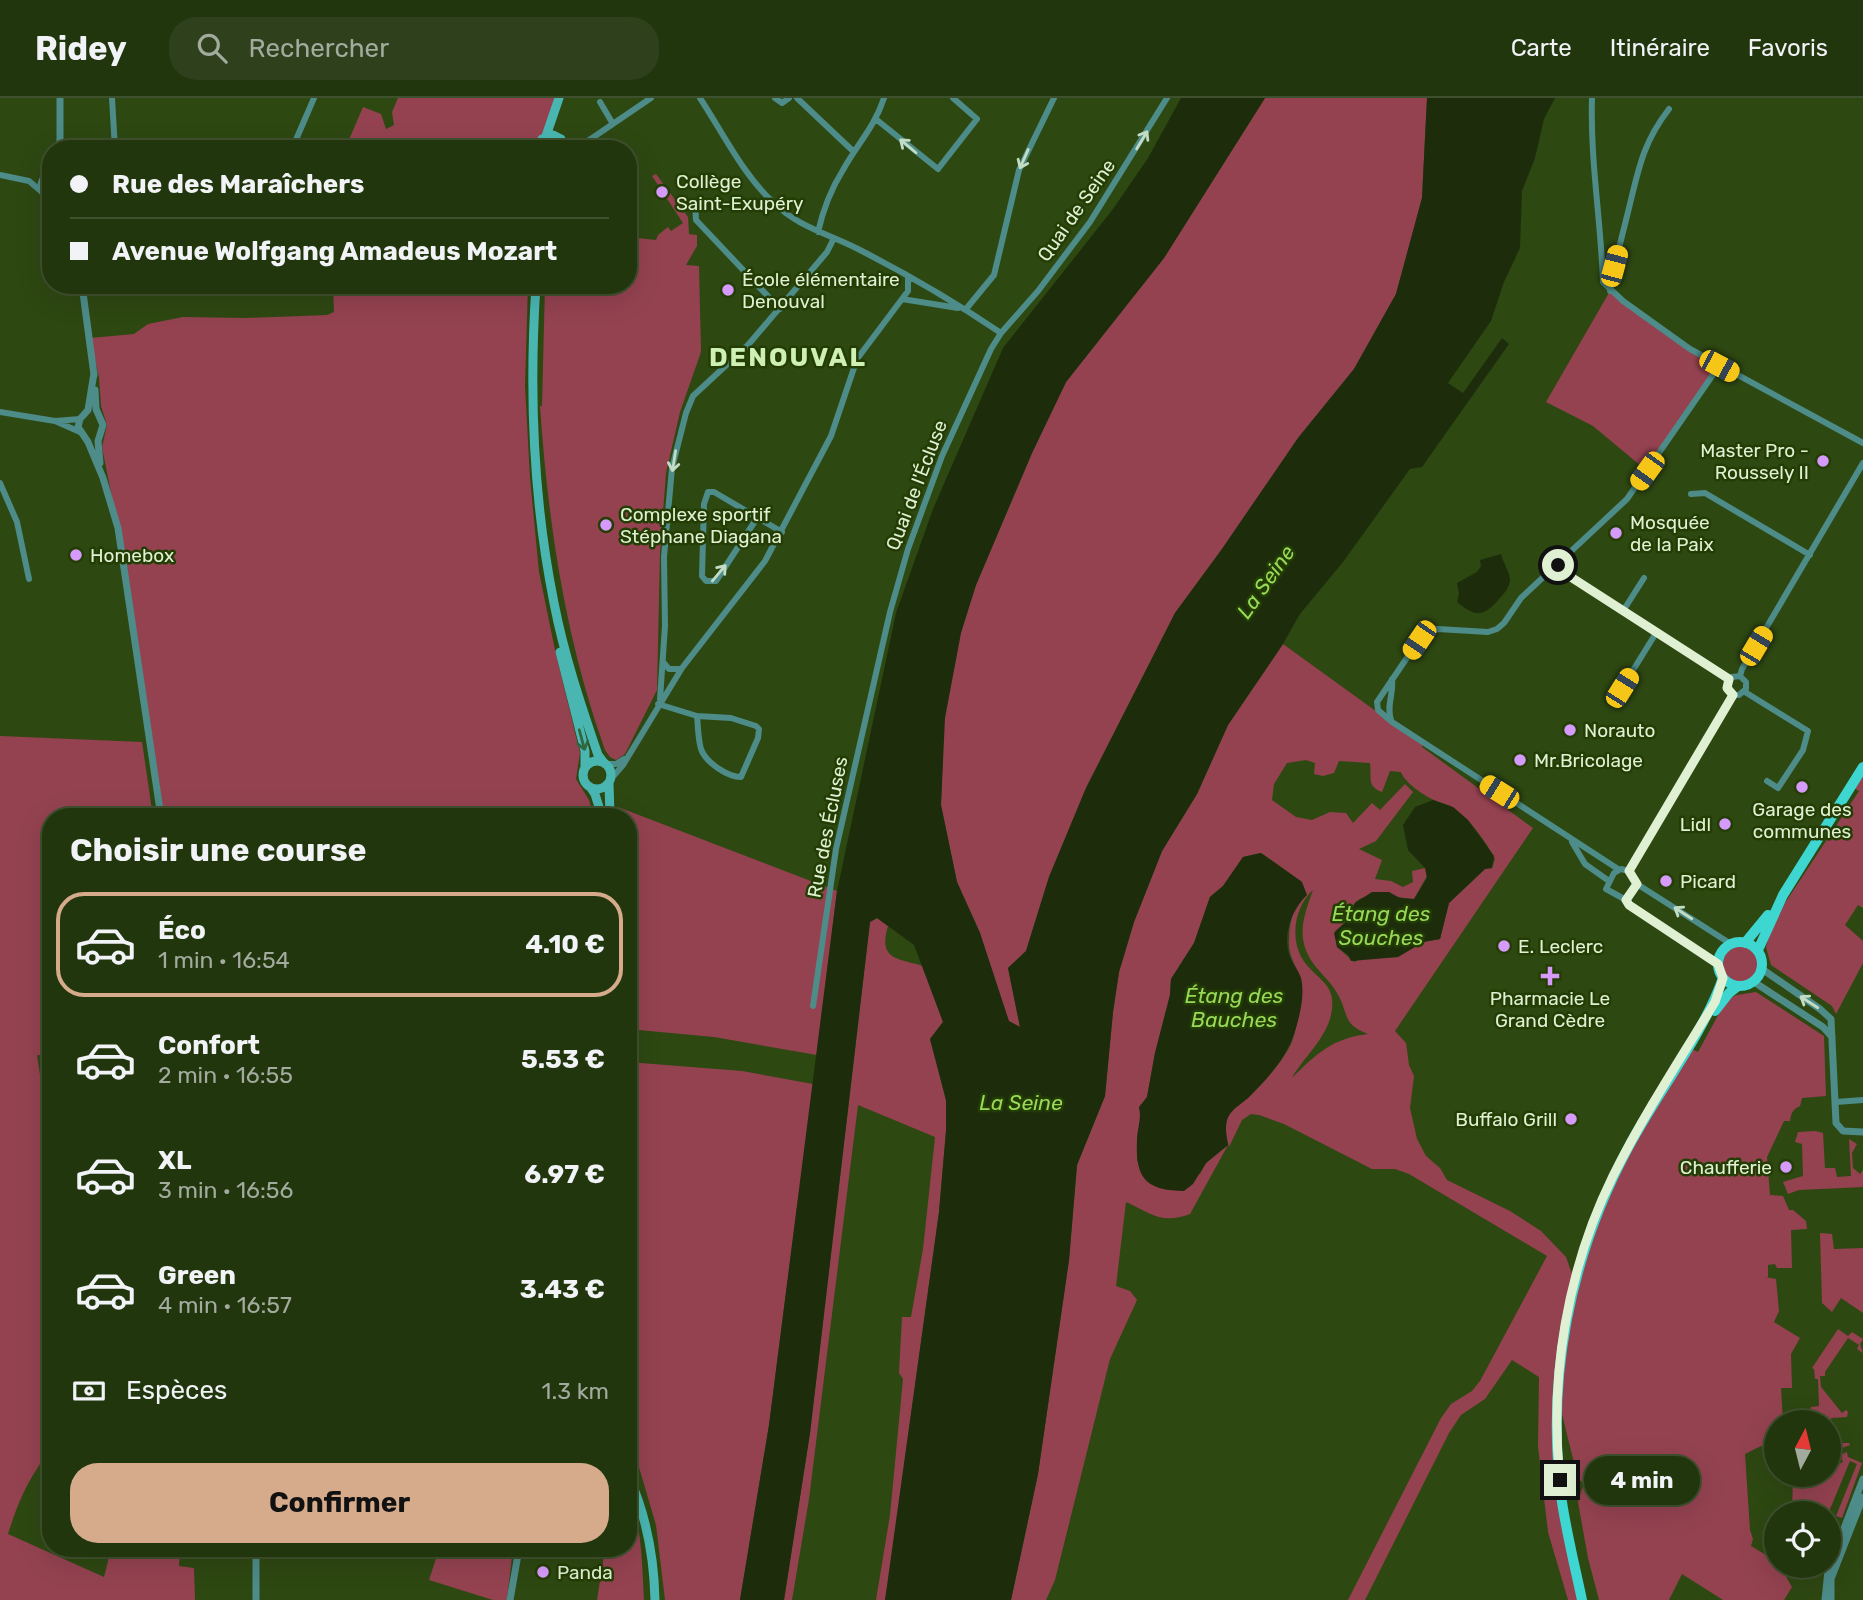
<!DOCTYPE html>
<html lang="fr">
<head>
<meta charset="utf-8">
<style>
	body { margin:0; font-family:Rubik,sans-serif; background:#2e411c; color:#f1f3f6; height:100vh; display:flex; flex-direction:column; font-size:26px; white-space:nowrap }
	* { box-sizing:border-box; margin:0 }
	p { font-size:23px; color:#a2ab9e }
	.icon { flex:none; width:38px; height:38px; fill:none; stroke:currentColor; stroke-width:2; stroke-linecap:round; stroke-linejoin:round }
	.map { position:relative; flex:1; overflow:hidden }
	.details { position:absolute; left:42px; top:710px; width:595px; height:749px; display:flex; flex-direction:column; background:#22360e; border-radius:28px; box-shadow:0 7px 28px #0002,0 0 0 2px #3f502e }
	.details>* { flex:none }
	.banner { position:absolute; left:42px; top:42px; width:595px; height:154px; border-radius:28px; box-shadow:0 7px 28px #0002,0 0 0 2px #3f502e; display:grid; align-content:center; height:154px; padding:0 28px; background:#22360e }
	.needle { width:46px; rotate:7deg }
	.tools { position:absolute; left:1764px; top:1312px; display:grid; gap:14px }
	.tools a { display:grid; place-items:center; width:77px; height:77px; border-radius:50%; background:#22360e; box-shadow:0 7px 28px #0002,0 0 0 2px #3f502e; font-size:35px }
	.end { position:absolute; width:32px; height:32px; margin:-16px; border:9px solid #e0f0d3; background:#111; box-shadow:0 0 0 4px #111 }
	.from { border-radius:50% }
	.bubble { position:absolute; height:49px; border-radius:24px; background:#22360e; box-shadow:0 7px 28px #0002,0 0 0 2px #3f502e; font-size:23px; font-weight:700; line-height:49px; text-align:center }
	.car { position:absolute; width:21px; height:42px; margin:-21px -10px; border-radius:9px; box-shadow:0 0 5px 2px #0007; background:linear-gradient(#f5c518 24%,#345 0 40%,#f5c518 0 76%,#345 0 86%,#f5c518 0) }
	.banner b { display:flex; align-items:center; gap:24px; height:66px; font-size:26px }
	.banner b+b { border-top:2px solid #3f502e }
	.banner i { width:18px; height:18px; background:#f1f3f6 }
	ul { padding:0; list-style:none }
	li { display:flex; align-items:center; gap:21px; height:105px; margin:0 14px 10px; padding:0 14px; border:4px solid transparent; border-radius:28px }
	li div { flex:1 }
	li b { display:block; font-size:26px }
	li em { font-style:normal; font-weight:700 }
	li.current { border-color:#d6ab8b }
	li>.icon { width:63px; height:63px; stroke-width:1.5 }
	h2 { padding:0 28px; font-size:32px; line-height:84px }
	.pay { display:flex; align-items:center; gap:18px; height:77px; padding:0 28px; font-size:26px }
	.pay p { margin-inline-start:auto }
	.button { display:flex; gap:14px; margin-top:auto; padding:14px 28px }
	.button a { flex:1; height:80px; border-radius:28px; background:#d6ab8b; color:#111; font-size:28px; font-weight:700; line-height:80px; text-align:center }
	header { display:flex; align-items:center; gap:42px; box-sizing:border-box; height:98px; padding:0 35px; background:#22360e; border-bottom:2px solid #3f502e }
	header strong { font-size:33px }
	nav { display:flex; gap:38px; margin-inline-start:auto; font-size:24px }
	.search { width:490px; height:63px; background:#2e411c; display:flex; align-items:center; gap:18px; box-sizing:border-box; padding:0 24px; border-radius:28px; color:#a2ab9e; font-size:26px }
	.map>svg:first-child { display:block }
</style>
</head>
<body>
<header>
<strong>Ridey</strong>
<div class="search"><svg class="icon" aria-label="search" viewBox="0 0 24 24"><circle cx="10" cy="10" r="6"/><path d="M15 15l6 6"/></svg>Rechercher</div>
<nav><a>Carte</a><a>Itinéraire</a><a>Favoris</a></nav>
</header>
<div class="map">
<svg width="1863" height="1502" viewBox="0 0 1863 1502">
	<rect width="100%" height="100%" fill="#2e4812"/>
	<path fill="#944250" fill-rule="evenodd" d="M398,0H555L546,30L538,42L536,51H345L363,9L381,16L386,31L394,27L392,14Z
		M1265,0H1427L1422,100L1396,196L1354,271L1298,340L1222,451L1175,515L1086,690L1049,779L1026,853L1008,870L1020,929L1008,923L980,835L957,784L941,707L944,620L960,535L976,487L1032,355L1066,284L1164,160Z
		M656,76L688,119L689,136L697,137V148L686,167L699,168L701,254L680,314L666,375L660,455L657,592L625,656L616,662L610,659L605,652C565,540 548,425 540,308H542L545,187H628V139L656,142L658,137L668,129L671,133L683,125L652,78Z
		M333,187H528L525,288L530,380L539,474L555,552L580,655L576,681L589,702L594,719H161L118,430L102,349L107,327L101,308L99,279L90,240L134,236L148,226L183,219L245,220L327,217L334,214Z
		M1610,193L1719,268L1647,373L1593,328L1546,304Z
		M1283,546L1391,624L1424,644L1422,649L1533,730L1395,933L1406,945L1409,967L1414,978L1410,1010L1417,1041L1426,1058L1440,1070L1447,1082L1510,1113L1541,1133L1566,1159L1572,1176L1570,1189L1595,1112L1687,949L1698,954L1727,901L1737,897L1756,894L1824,938L1826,998L1802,1000L1800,1008C1793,1011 1791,1015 1790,1023H1784L1767,1059L1770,1097L1783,1098L1789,1112H1793L1806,1123L1807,1131L1791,1132L1792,1170H1777L1775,1166L1768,1167V1179H1765L1776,1181L1779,1213L1774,1224L1800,1240L1791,1256L1792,1290H1781L1783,1325H1776V1349L1761,1348L1745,1356L1750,1432L1753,1441L1751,1448L1776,1463V1468H1780L1792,1489L1784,1502H1723L1682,1476L1669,1502H1599L1588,1460L1578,1404L1584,1385L1578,1381L1559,1304L1562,1402L1582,1502H1568L1548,1434L1538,1348L1539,1279L1512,1262L1485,1301L1461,1317L1449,1335L1365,1502H1348L1441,1320L1451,1306L1472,1293L1480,1283L1547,1158L1409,1076L1395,1071H1372L1284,1026L1259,1017L1251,1016L1242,1022L1229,1049C1227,1039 1223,1028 1228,1018C1232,1011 1242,1005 1248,1000C1263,985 1279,968 1289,950C1297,937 1304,891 1299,877C1294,864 1288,856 1289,841C1289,822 1297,804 1302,784L1261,755L1243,759L1223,788L1210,799L1194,845L1171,881L1170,897L1155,955L1147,999L1139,1010L1141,1017L1137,1041V1063L1200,1076L1206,1065L1228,1047L1190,1116C1161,1127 1151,1115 1126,1104L1116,1188L1130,1193L1137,1202L1110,1261L1055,1482L1046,1502H1011L1038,1376L1069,1162L1077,1067L1105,998L1113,914L1119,874L1134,824L1162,753L1197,696L1228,627ZM1306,662L1315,665L1314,676L1323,678L1334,675L1339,663L1370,665C1372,679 1366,688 1382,694L1390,673L1401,674C1405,685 1423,697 1434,702C1440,705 1448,706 1454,710C1471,723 1485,742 1495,761L1492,770L1485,771L1449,805L1440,841L1423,844L1398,859L1361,861L1354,864L1337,849L1335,833C1351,820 1345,820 1354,806C1364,791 1399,800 1414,801L1428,776L1425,770L1412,773L1413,784L1403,789L1391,783L1375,781L1382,762L1359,751L1376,743L1413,694L1405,686L1380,712L1372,705L1353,725L1346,715L1330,714L1312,722L1296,719L1272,702L1274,686L1287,665ZM1313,792C1304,818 1295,839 1313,865C1320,875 1331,884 1337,895C1349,914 1341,926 1368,936C1333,940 1316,956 1292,980C1304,958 1329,939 1332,911C1335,887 1319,882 1306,866C1289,845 1293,810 1313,792Z
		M0,638L142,644L153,719H51V958L37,957L42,990L51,992V1366H40C25,1388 16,1410 8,1436L104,1479L111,1451L180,1452L179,1468L194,1470L195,1502H0Z
		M1863,674V810L1858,807L1845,827L1863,843V865L1836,916L1832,908L1771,867L1766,849L1770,834L1785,805L1859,693L1851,688Z
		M618,709L837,793L817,957L714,939L628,931V719H619Z
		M877,820L888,828C878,862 897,860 923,868L943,924L930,941L946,1002V1033L939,1114L888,1485L885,1502H876L890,1417L903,1281L899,1275L902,1219H911L923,1151L935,1039L858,1007L809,1401L792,1502H784L810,1335L870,824Z
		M1722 866a18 18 0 1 1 36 0a18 18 0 1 1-36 0Z
		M628,964L742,973L813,986L769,1327L740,1502H665L656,1427L628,1332Z
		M1815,1033L1823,1035L1825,1070H1835L1837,1079L1851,1078L1849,1041L1857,1046L1852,1055L1853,1070L1860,1076L1863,1072V1089L1799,1092L1788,1096L1783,1084L1803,1078L1802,1046L1795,1044L1798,1034Z
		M1820,1135L1832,1136L1834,1151L1863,1150V1215L1841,1200L1832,1214L1822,1205Z
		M1838,1231L1848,1238L1852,1234L1863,1241L1860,1246L1863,1255L1857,1251L1859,1247L1848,1240L1825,1274V1278H1820L1821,1289L1842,1315L1846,1312L1848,1314L1847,1319L1831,1320L1833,1345H1849L1850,1347L1829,1355V1325H1809L1811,1309L1819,1308L1818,1281H1815L1814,1271L1812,1270Z
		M1847,1354L1848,1359L1862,1365L1842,1420L1836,1418L1857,1366L1850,1363L1828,1416H1792L1793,1377H1829V1371L1843,1364L1840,1357Z
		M628,1393C642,1426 642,1466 644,1502H597L605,1451H628Z
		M439,1451H489L512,1458L507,1502H493L429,1482Z"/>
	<path fill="#1d2d0c" d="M1181,0H1265L1164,160L1066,284L1032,355L976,487L961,535L945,620L941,707L957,784L980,835L1009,923L1020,929L1008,870L1026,853L1049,779L1086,690L1175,515L1222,451L1298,340L1354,271L1396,196L1422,100L1427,0H1555L1544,21L1535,60L1522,93L1520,150L1504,184L1491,223L1448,285L1463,295L1502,240L1509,246L1422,369L1410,371L1343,464L1300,516L1283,546L1228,627L1197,696L1162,753L1134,824L1119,874L1113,914L1105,998L1077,1067L1069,1162L1038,1376L1011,1502H885L939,1114L946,1033V1002L930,941L943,924L914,847L877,820L870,824L810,1335L784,1502H740L769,1327L837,793L896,515L933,411L1003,250L1113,111L1148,60Z
		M1501,456C1503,464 1510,475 1510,482C1510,489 1503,497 1499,501C1483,520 1475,519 1457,504L1459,496L1457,485L1477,474L1481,468L1480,462Z
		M1433,702L1453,709L1468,722L1494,758L1492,770L1485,771L1449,805L1440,841L1423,844L1398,859L1351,863L1348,857L1337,849L1334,835L1348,822L1355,805L1372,794H1389L1400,800L1414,801L1427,780L1425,770L1408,752L1403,727L1415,709Z
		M1261,755L1302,784L1307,797C1292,812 1283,834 1289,856C1291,864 1298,871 1301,880C1305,897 1300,917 1295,933C1287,959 1269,979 1250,998C1244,1004 1235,1009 1230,1016C1224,1024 1226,1037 1228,1047L1206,1065L1193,1086L1184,1093C1147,1092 1135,1082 1137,1042C1137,1031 1142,1021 1139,1009L1147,999L1155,955L1170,897L1171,881L1194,845L1210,799L1223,788L1243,759Z"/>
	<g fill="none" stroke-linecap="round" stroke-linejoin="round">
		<path stroke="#4d8c89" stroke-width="6" d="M112,0L115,51
			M700,0C723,35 743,77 774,105C798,129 829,136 858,151C907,176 955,204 1001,235
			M775,0L782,5L789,0
			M797,0L854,54
			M1592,0C1590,62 1601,123 1603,184L1623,203L1690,251L1863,345
			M600,4L613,26
			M877,22L938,71L977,21L953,0
			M292,51L314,0
			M576,51L651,0
			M0,77L29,83L42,94
			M695,106L696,122L780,211
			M818,134C823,112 831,91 843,72C858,45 874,30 884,0
			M1610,193C1614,167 1621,143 1627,118C1638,75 1641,47 1669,11
			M902,201L958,210
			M966,211L994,177L1019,72L1054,0
			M0,314L55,323
			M80,334L55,323L80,321
			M0,385L17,424L29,481
			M1691,396L1705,395L1810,457
			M757,420L716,483H706L702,478L704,406L708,394H714L782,434
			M1558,468L1563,474L1729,581
			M1623,513L1644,480
			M663,564L669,571H680
			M1740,578L1742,571L1863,365
			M1622,590L1656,535
			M1745,594L1808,633L1803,652L1778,690L1767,683
			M1733,597H1739L1746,591V584L1740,578
			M1733,597L1727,590L1732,579L1740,578
			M660,601L665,528L664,459L672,370L686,315L693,298L748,247L827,154L834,140
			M658,606L697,618L731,620L756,628L759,631L758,640L741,679C728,679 706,665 701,651C698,641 698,628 697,618
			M1391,622C1386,607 1394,596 1392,581
			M606,666H616L624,661
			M610,682L623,667L682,570L765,463L831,338L857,261L908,193V179
			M1572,744L1585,766L1609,783
			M1618,771L1392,624L1378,612L1377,604L1419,542L1428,533L1438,531L1488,534L1497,531L1504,525L1521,500L1627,401L1719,268
			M1629,773L1733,597
			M1637,786L1731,846
			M1626,802L1629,807L1719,866
			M1626,802L1606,791L1614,775L1621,771L1629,773L1637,786
			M1626,802L1637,786
			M813,908L836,751L890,514L908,451L942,358L991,251L1001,235L1038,193L1090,124L1167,0
			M1836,1004L1863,1002"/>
		<path stroke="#4d8c89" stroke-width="7" d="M60,0V51
			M51,66C44,81 32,89 51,103
			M82,187L94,277
			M94,275L88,312L80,321L78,329L88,344L103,380L118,430L161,719
			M95,292L96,311L103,327L98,343L100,365
			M1762,871L1820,911L1831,921L1836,1025L1843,1033L1863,1034
			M1754,884L1823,929L1832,939
			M256,1451V1502
			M510,1502L519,1451
			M1825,1502L1828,1472L1863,1381
			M1831,1502V1481L1863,1399"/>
		<path stroke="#49b6b2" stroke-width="9" d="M546,38L559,0
			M539,51L542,41L553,37L561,41L564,51
			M536,187C529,293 533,401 554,505C564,557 581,607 598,657L604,665
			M560,554L585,653V669
			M583 677a14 14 0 1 1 28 0a14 14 0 1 1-28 0Z
			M609,685L610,719
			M591,690L595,696L602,719
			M628,1377C646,1416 654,1459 655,1502"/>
		<path stroke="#3ed6d1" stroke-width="10" d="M1718 866a22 22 0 1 1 44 0a22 22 0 1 1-44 0Z
			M1745,845L1768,817
			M1758,852L1783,797L1863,669
			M1715,913L1729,895L1738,888
			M1582,1502C1575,1469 1567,1437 1562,1404C1545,1282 1570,1158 1628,1050C1657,995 1703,937 1723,880"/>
	</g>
	<defs><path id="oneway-shaft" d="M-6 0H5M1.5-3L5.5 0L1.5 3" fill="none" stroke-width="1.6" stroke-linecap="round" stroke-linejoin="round" transform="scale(1.75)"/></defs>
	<g stroke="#c3dcc4">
		<use href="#oneway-shaft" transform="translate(1142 42) rotate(-59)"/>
		<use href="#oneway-shaft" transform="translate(908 48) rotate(-140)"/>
		<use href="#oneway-shaft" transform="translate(1024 61) rotate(114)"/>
		<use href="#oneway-shaft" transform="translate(674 363) rotate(99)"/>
		<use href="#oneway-shaft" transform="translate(719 475) rotate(-50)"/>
		<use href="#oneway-shaft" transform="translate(1683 815) rotate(-147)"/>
		<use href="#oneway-shaft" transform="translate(1809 904) rotate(-147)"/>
	</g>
	<use stroke="#306741" href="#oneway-shaft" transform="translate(582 642) rotate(75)"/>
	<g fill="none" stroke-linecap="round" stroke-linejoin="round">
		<path stroke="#e0f0d3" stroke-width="9" d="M1558,467L1563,474L1729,581L1727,590L1733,597L1629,773L1637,786L1626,802L1629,807L1718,866L1723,880L1715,904C1680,961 1643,1018 1613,1078C1567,1171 1549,1280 1560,1382"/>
	</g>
	<g fill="#d69bfa" stroke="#233d04" stroke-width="2.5">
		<circle cx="662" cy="94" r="7"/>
		<circle cx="728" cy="192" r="7"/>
		<circle cx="1823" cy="363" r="7"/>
		<circle cx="606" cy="427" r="7"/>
		<circle cx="1616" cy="435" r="7"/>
		<circle cx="76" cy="457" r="7"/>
		<circle cx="1570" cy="632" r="7"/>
		<circle cx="1520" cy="662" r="7"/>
		<circle cx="1802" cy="689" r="7"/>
		<circle cx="1725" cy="726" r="7"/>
		<circle cx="1666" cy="783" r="7"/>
		<circle cx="1504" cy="848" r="7"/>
		<path d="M1546.5 867.5h7v7h7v7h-7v7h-7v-7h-7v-7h7z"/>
		<circle cx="1571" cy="1021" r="7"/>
		<circle cx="1786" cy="1069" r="7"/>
		<circle cx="543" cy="1474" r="7"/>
	</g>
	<g text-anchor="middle" stroke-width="5" stroke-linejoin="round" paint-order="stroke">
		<g font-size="19" fill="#e0f0d3" stroke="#233d04" text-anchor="start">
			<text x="676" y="90">Collège<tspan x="676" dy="22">Saint-Exupéry</tspan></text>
			<text x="742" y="188">École élémentaire<tspan x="742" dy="22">Denouval</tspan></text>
			<text x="1809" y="359" text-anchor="end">Master Pro -<tspan x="1809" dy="22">Roussely II</tspan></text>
			<text x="620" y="423">Complexe sportif<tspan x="620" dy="22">Stéphane Diagana</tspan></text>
			<text x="1630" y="431">Mosquée<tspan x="1630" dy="22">de la Paix</tspan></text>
			<text x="90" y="464">Homebox</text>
			<text x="1584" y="639">Norauto</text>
			<text x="1534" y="669">Mr.Bricolage</text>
			<text x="1802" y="718" text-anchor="middle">Garage des<tspan x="1802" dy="22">communes</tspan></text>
			<text x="1711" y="733" text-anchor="end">Lidl</text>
			<text x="1680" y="790">Picard</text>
			<text x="1518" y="855">E. Leclerc</text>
			<text x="1550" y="907" text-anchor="middle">Pharmacie Le<tspan x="1550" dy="22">Grand Cèdre</tspan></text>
			<text x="1557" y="1028" text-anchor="end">Buffalo Grill</text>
			<text x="1772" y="1076" text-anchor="end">Chaufferie</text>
			<text x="557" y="1481">Panda</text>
		</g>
		<g font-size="19" fill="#e0f0d3" stroke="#233d04">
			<text transform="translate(1076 112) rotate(-55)" y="7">Quai de Seine</text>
			<text transform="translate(916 387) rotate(-69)" y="7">Quai de l'Écluse</text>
			<text transform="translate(827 729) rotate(-79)" y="7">Rue des Écluses</text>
		</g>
		<g font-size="21" font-style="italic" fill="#98da58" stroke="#233d04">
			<text transform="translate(1266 484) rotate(-55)" y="7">La Seine</text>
			<text x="1381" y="823">Étang des<tspan x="1381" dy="24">Souches</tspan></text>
			<text x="1234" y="905">Étang des<tspan x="1234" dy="24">Bauches</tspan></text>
			<text x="1021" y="1012">La Seine</text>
		</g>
		<g font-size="26" font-weight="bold" letter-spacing="2" fill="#cff0b4" stroke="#233d04">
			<text x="788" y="268">DENOUVAL</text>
		</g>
	</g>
</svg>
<div class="tools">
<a><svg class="needle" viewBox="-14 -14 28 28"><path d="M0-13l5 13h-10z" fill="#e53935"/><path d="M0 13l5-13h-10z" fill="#a2ab9e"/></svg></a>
<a><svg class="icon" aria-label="locate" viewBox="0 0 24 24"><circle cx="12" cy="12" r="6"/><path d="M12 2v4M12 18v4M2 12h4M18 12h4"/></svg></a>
</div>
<i class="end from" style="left:1558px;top:467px"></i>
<i class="end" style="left:1560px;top:1382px"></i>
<div class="bubble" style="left:1584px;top:1358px;width:116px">4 min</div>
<i class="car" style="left:1614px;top:168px;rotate:15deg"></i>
<i class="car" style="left:1719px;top:268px;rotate:118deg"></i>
<i class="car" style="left:1647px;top:373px;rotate:216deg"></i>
<i class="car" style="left:1419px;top:542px;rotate:214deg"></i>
<i class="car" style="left:1756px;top:548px;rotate:31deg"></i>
<i class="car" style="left:1622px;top:590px;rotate:32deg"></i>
<i class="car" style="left:1499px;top:694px;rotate:302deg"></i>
<div class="banner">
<b><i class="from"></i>Rue des Maraîchers</b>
<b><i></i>Avenue Wolfgang Amadeus Mozart</b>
</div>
<section class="details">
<h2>Choisir une course</h2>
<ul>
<li class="current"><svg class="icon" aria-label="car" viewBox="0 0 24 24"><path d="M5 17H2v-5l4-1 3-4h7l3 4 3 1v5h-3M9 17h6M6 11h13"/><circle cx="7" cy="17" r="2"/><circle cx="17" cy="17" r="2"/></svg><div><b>Éco</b><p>1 min · 16:54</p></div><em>4.10 €</em></li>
<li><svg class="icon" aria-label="car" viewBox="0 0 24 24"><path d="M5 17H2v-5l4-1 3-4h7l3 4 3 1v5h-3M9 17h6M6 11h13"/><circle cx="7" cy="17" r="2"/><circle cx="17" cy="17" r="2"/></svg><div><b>Confort</b><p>2 min · 16:55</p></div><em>5.53 €</em></li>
<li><svg class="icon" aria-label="car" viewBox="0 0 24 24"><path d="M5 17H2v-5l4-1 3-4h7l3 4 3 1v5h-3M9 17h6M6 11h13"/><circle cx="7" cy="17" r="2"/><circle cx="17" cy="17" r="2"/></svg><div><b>XL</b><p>3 min · 16:56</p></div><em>6.97 €</em></li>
<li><svg class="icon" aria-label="car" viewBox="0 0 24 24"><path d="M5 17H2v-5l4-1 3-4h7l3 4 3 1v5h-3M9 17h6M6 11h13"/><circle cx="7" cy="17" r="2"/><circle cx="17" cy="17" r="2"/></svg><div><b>Green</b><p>4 min · 16:57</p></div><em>3.43 €</em></li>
</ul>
<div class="pay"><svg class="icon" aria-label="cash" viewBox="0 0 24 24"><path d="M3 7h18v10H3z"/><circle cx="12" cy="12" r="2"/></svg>Espèces<p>1.3 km</p></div>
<div class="button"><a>Confirmer</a></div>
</section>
</div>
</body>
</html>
